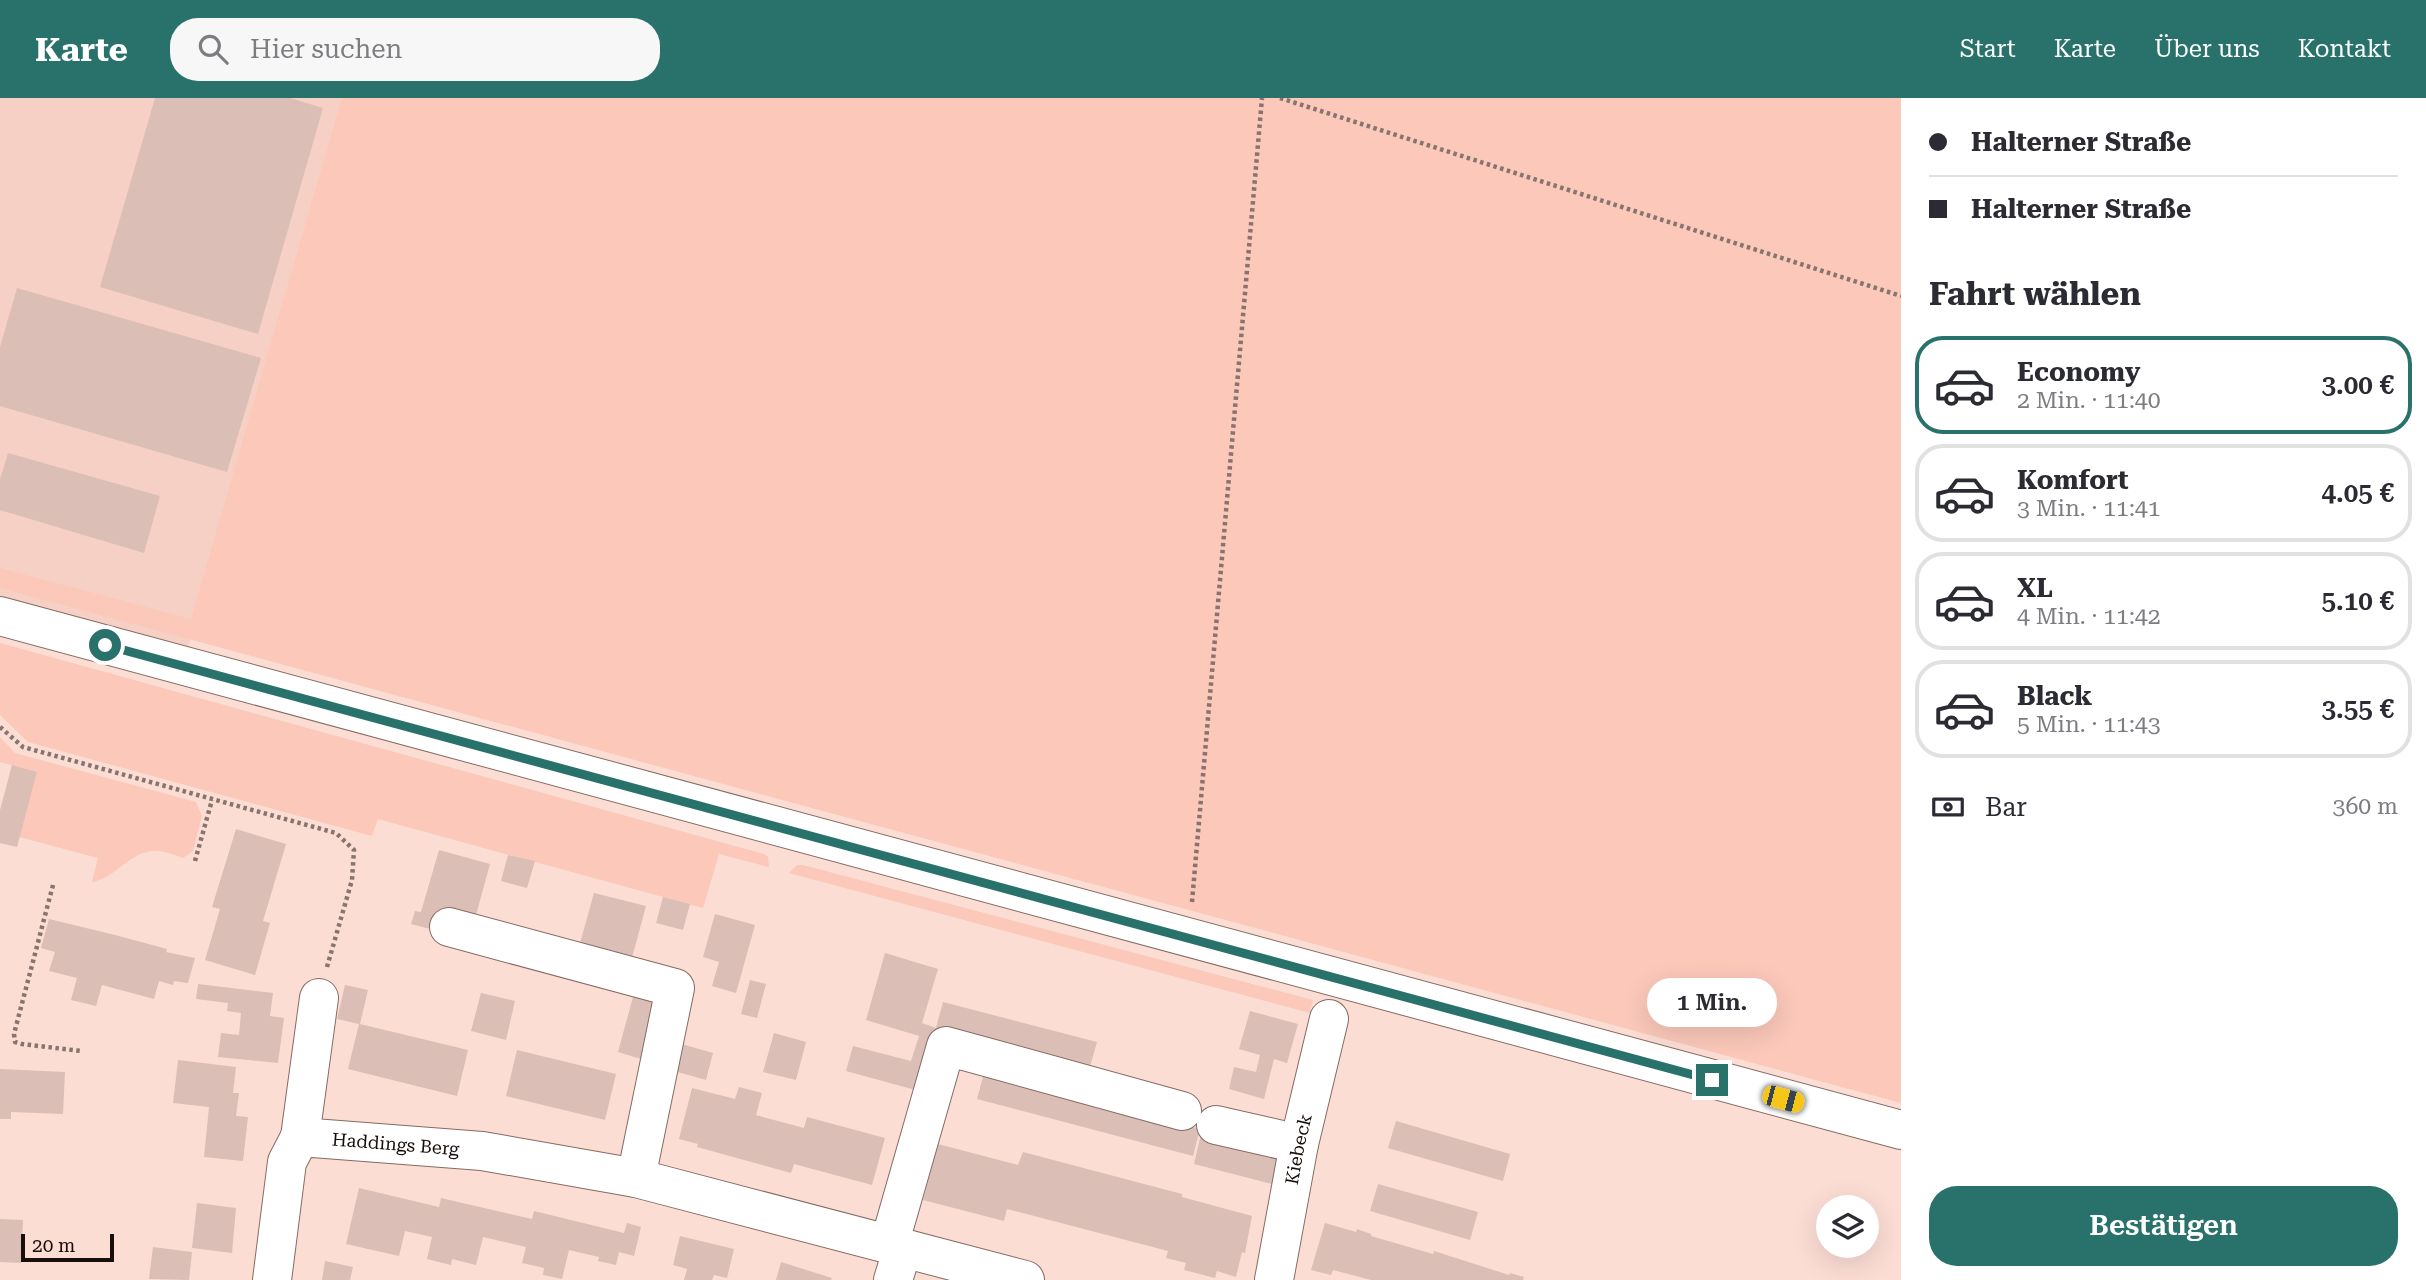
<!DOCTYPE html>
<html lang="de">
<head>
<meta charset="utf-8">
<style>
	body { margin:0; font-family:"Roboto Serif",serif; background:#f7f7f7; color:#2b2b33; height:100vh; display:flex; flex-direction:column; font-size:26px; white-space:nowrap }
	* { box-sizing:border-box; margin:0 }
	p { font-size:23px; color:#7c7c81 }
	.icon { flex:none; width:38px; height:38px; fill:none; stroke:currentColor; stroke-width:2; stroke-linecap:round; stroke-linejoin:round }
	.map { position:relative; flex:1; overflow:hidden }
	.details { display:flex; flex-direction:column; background:#fff; width:525px }
	.details>* { flex:none }
	.banner { display:grid; align-content:center; height:154px; padding:0 28px; background:#fff }
	.buttons { position:absolute; left:1816px; top:1097px; display:grid; gap:14px }
	.buttons a { display:grid; place-items:center; width:63px; height:63px; border-radius:50%; background:#fff; box-shadow:0 7px 28px #0002; font-size:35px }
	.scale { position:absolute; left:21px; bottom:18px; width:93px; box-sizing:border-box; padding-left:7px; border:4px solid #180e0b; border-top:0; font-size:19px; line-height:24px; white-space:nowrap; color:#180e0b; -webkit-text-stroke:5px #fbddd4; paint-order:stroke }
	.end { position:absolute; width:32px; height:32px; margin:-16px; border:9px solid #29726b; background:#fff; box-shadow:0 0 0 4px #fff }
	.from { border-radius:50% }
	.bubble { position:absolute; height:49px; border-radius:24px; background:#fff; box-shadow:0 7px 28px #0002; font-size:23px; font-weight:600; line-height:49px; text-align:center }
	.car { position:absolute; width:21px; height:42px; margin:-21px -10px; border-radius:9px; box-shadow:0 0 5px 2px #0007; background:linear-gradient(#f5c518 24%,#345 0 40%,#f5c518 0 76%,#345 0 86%,#f5c518 0) }
	.banner b { display:flex; align-items:center; gap:24px; height:66px; font-size:26px }
	.banner b+b { border-top:2px solid #e1e1e2 }
	.banner i { width:18px; height:18px; background:#2b2b33 }
	ul { padding:0; list-style:none }
	li { display:flex; align-items:center; gap:21px; height:98px; margin:0 14px 10px; padding:0 14px; border:4px solid #e1e1e2; border-radius:28px }
	li div { flex:1 }
	li b { display:block; font-size:26px }
	li em { font-style:normal; font-weight:600 }
	li.selected { border-color:#29726b }
	li>.icon { width:63px; height:63px; stroke-width:1.5 }
	h2 { padding:0 28px; font-size:32px; line-height:84px }
	.pay { display:flex; align-items:center; gap:18px; height:77px; padding:0 28px; font-size:26px }
	.pay p { margin-inline-start:auto }
	.button { display:flex; gap:14px; margin-top:auto; padding:14px 28px }
	.button a { flex:1; height:80px; border-radius:28px; background:#29726b; color:#fff; font-size:28px; font-weight:600; line-height:80px; text-align:center }
	header { display:flex; align-items:center; gap:42px; box-sizing:border-box; height:98px; padding:0 35px; background:#29726b; color:#fff }
	header strong { font-size:33px }
	nav { display:flex; gap:38px; margin-inline-start:auto; font-size:24px }
	.search { width:490px; height:63px; background:#f7f7f7; display:flex; align-items:center; gap:18px; box-sizing:border-box; padding:0 24px; border-radius:28px; color:#7c7c81; font-size:26px }
	main { display:flex; flex:1; min-height:0 }
	.map>svg:first-child { display:block }
</style>
</head>
<body>
<header>
<strong>Karte</strong>
<div class="search"><svg class="icon" aria-label="search" viewBox="0 0 24 24"><circle cx="10" cy="10" r="6"/><path d="M15 15l6 6"/></svg>Hier suchen</div>
<nav><a>Start</a><a>Karte</a><a>Über uns</a><a>Kontakt</a></nav>
</header>
<main>
<div class="map">
<svg width="1901" height="1182" viewBox="0 0 1901 1182">
	<rect width="100%" height="100%" fill="#fbddd4"/>
	<path fill="#f6d0c5" d="M0,0H344L183,568L0,518Z"/>
	<path fill="#fbc8ba" d="M342,0H1901V1005L0,490V470L191,521Z
		M0,545L764,756L768,759L769,769L719,756L703,810L378,721L372,738L28,644L0,617Z
		M0,639L15,655L196,704L202,718L193,753L183,760C175,757 165,753 156,753C130,752 117,780 92,784L98,760L19,739L37,674L0,664Z
		M797,767H803L1313,902L1310,915L789,775Z"/>
	<path fill="#dbbeb5" d="M155,0H290L323,10L258,236L100,189Z
		M17,190L261,260L227,374L0,308V249Z
		M8,355L160,398L144,455L0,412V381Z
		M12,667L37,674L17,749L0,745V712Z
		M236,731L286,746L263,823L270,825L255,877L205,862L220,811L212,809Z
		M439,752L490,766L473,828L438,833L411,826L415,813L421,814Z
		M508,757L535,763L527,790L501,783Z
		M594,795L646,808L629,871L577,856Z
		M663,799L690,806L683,832L656,825Z
		M715,816L755,827L736,895L712,888L719,864L703,859Z
		M49,821L115,837L167,851L166,854L195,860L188,885L174,883L173,887L159,883L154,901L102,887L96,908L71,902L77,880L49,873L55,854L41,850Z
		M885,855L938,871L922,925L936,930L943,904L1097,944L1089,972L936,931L919,993L846,973L853,948L911,963L919,938L866,922Z
		M750,882L766,886L757,920L741,916Z
		M198,886L273,895L270,918L284,920L278,965L218,959L221,935L239,937L241,915L227,913L228,905L196,901Z
		M345,887L368,892L360,926L468,952L457,998L348,971L359,926L337,921Z
		M636,888L663,895L644,962L618,954Z
		M481,895L515,903L506,942L471,933Z
		M1250,913L1298,926L1287,965L1274,961L1264,1001L1229,991L1234,969L1256,974L1260,957L1239,951Z
		M774,935L806,944L796,982L763,974Z
		M678,945L713,955L706,982L674,973Z
		M517,952L616,976L605,1022L506,998Z
		M178,962L236,969L233,995H239L236,1018L248,1019L243,1063L204,1059L209,1009L173,1005Z
		M0,971L65,974L63,1016L11,1014V1021H0Z
		M984,975L1200,1031L1193,1058L977,1001Z
		M739,989L762,995L756,1017L804,1030L807,1019L885,1040L872,1087L794,1066L791,1075L697,1049L698,1046L679,1041L692,990L735,1001Z
		M1396,1023L1510,1056L1503,1083L1388,1050Z
		M1200,1040L1278,1060L1272,1086L1194,1066Z
		M938,1046L1018,1067L1023,1054L1182,1096V1099L1252,1118L1245,1155L1242,1154L1236,1179L1217,1173L1215,1180L1184,1172L1186,1165L1166,1160L1168,1153L1007,1111L1004,1123L923,1102Z
		M1378,1086L1478,1114L1470,1142L1370,1113Z
		M359,1090L439,1109L441,1100L532,1121L534,1113L624,1135L627,1125L641,1129L634,1158L619,1154L616,1167L598,1163L599,1159L569,1152L562,1181L543,1177L544,1170L522,1165L526,1149L483,1139L476,1167L452,1161L451,1167L427,1161L432,1139L405,1133L399,1158L346,1146Z
		M197,1105L236,1110L232,1155L192,1150Z
		M0,1121L23,1122L21,1165L0,1164Z
		M1325,1125L1356,1134L1357,1131L1371,1136V1138L1433,1156L1434,1153L1509,1177L1510,1175L1524,1179L1523,1182H1371L1333,1172L1331,1177L1311,1172Z
		M680,1138L734,1151L727,1180L714,1177L712,1182H684L687,1171L673,1167Z
		M153,1149L192,1154L189,1182L149,1181Z
		M325,1163L353,1169L350,1182H322Z
		M781,1164L832,1180L831,1182H776Z"/>
	<g fill="none" stroke-linecap="round" stroke-linejoin="round">
		<defs>
			<g id="minor">
				<path d="M449,829L675,890L636,1080"/>
				<path d="M1216,1027L1299,1046"/>
				<path d="M300,1039L319,900"/>
				<path d="M889,1147L946,948L1182,1013"/>
				<path id="s1" d="M272,1182L287,1064L300,1039L482,1053L636,1080L1025,1182"/>
				<path d="M893,1182L903,1150"/>
				<path id="s2" d="M1274,1182L1299,1046L1329,921"/>
			</g>
			<path id="major" d="M0,518L1901,1032"/>
		</defs>
		<use href="#minor" stroke="#856b63" stroke-width="40"/>
		<use href="#major" stroke="#856b63" stroke-width="40"/>
		<path stroke="#87746e" stroke-width="4.5" stroke-dasharray="3.5 3.5" stroke-linecap="butt" d="M1280,0L1901,198
			M0,629L23,649L336,735L354,752L352,782L327,869
			M195,763L212,702
			M53,787L14,936L15,944L22,946L81,953
			M1192,804L1262,0"/>
		<use href="#minor" stroke="#fff" stroke-width="38"/>
		<use href="#major" stroke="#fff" stroke-width="38"/>
	</g>
	<g fill="none" stroke-linecap="round" stroke-linejoin="round">
		<path stroke="#29726b" stroke-width="9" d="M105,547L1712,982"/>
	</g>
	<g text-anchor="middle" stroke-width="5" stroke-linejoin="round" paint-order="stroke">
		<g font-size="18" fill="#180e0b" stroke="#fbddd4">
			<text dy="6" stroke="none"><textPath href="#s1" startOffset="243">Haddings Berg</textPath></text>
			<text dy="6" stroke="none"><textPath href="#s2" startOffset="133">Kiebeck</textPath></text>
		</g>
	</g>
</svg>
<div class="buttons">
<a><svg class="icon" aria-label="layers" viewBox="0 0 24 24"><path d="M12 4l9 5-9 5-9-5zM3 14l9 5 9-5"/></svg></a>
</div>
<div class="scale">20 m</div>
<i class="end from" style="left:105px;top:547px"></i>
<i class="end" style="left:1712px;top:982px"></i>
<div class="bubble" style="left:1647px;top:880px;width:130px">1 Min.</div>
<i class="car" style="left:1783px;top:1001px;rotate:105deg"></i>
</div>
<section class="details">
<div class="banner">
<b><i class="from"></i>Halterner Straße</b>
<b><i></i>Halterner Straße</b>
</div>
<h2>Fahrt wählen</h2>
<ul>
<li class="selected"><svg class="icon" aria-label="car" viewBox="0 0 24 24"><path d="M5 17H2v-5l4-1 3-4h7l3 4 3 1v5h-3M9 17h6M6 11h13"/><circle cx="7" cy="17" r="2"/><circle cx="17" cy="17" r="2"/></svg><div><b>Economy</b><p>2 Min. · 11:40</p></div><em>3.00 €</em></li>
<li><svg class="icon" aria-label="car" viewBox="0 0 24 24"><path d="M5 17H2v-5l4-1 3-4h7l3 4 3 1v5h-3M9 17h6M6 11h13"/><circle cx="7" cy="17" r="2"/><circle cx="17" cy="17" r="2"/></svg><div><b>Komfort</b><p>3 Min. · 11:41</p></div><em>4.05 €</em></li>
<li><svg class="icon" aria-label="car" viewBox="0 0 24 24"><path d="M5 17H2v-5l4-1 3-4h7l3 4 3 1v5h-3M9 17h6M6 11h13"/><circle cx="7" cy="17" r="2"/><circle cx="17" cy="17" r="2"/></svg><div><b>XL</b><p>4 Min. · 11:42</p></div><em>5.10 €</em></li>
<li><svg class="icon" aria-label="car" viewBox="0 0 24 24"><path d="M5 17H2v-5l4-1 3-4h7l3 4 3 1v5h-3M9 17h6M6 11h13"/><circle cx="7" cy="17" r="2"/><circle cx="17" cy="17" r="2"/></svg><div><b>Black</b><p>5 Min. · 11:43</p></div><em>3.55 €</em></li>
</ul>
<div class="pay"><svg class="icon" aria-label="cash" viewBox="0 0 24 24"><path d="M3 7h18v10H3z"/><circle cx="12" cy="12" r="2"/></svg>Bar<p>360 m</p></div>
<div class="button"><a>Bestätigen</a></div>
</section>
</main>
</body>
</html>
